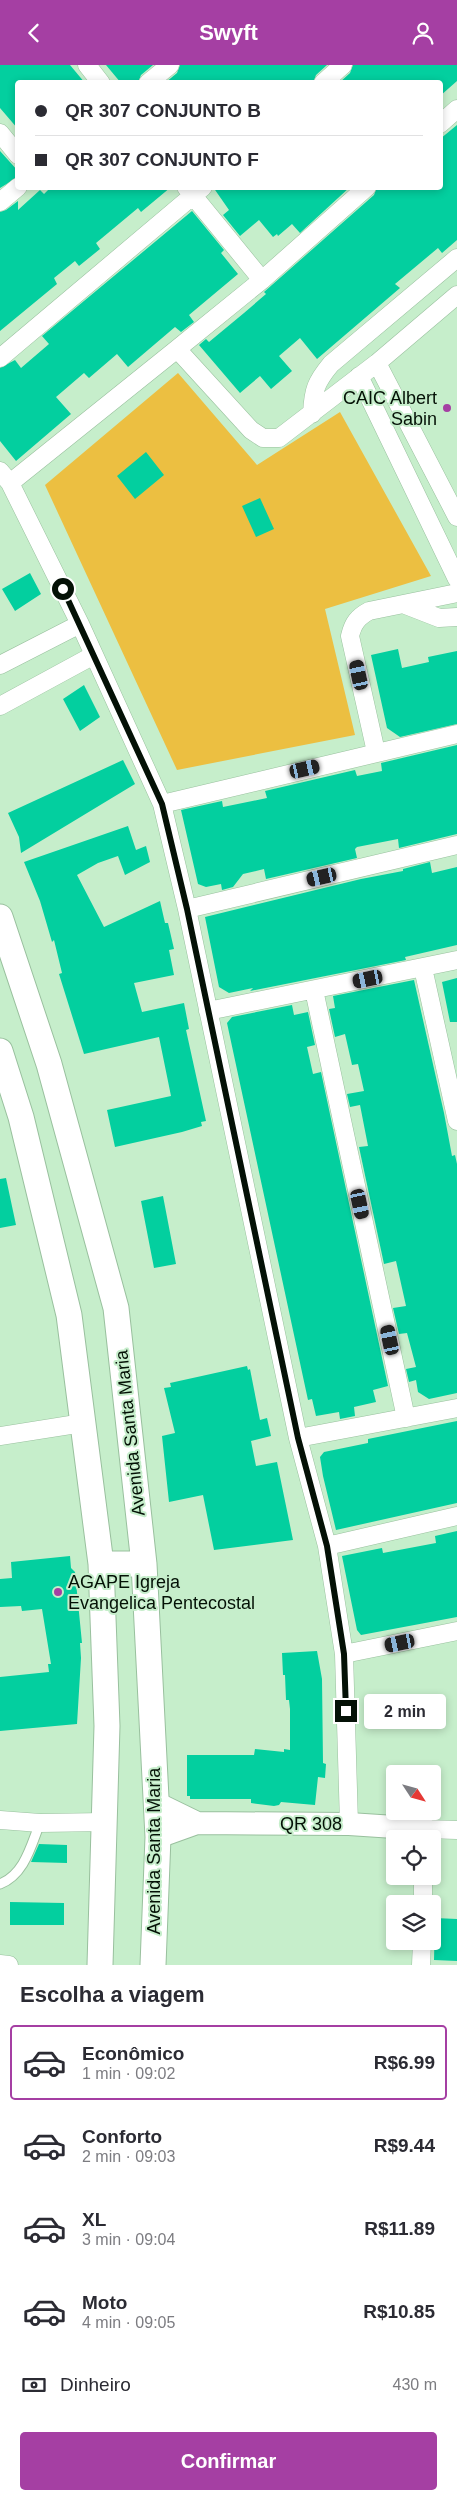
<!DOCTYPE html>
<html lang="pt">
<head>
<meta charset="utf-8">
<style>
	body { margin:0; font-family:Arial,sans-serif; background:#f7f7f7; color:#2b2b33; height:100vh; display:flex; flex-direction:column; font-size:19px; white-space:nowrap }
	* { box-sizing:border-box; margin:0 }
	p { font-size:16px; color:#7c7c81 }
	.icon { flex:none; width:28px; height:28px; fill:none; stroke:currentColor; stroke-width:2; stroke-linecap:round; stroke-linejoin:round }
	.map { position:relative; height:1900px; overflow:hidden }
	.drawer { display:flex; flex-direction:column; background:#fff; flex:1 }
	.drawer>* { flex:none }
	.hud { position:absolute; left:15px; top:15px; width:428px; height:110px; border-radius:5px; box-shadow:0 2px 8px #0003; display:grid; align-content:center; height:110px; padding:0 20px; background:#fff }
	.needle { width:32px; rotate:126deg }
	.controls { position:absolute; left:386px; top:1700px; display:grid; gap:10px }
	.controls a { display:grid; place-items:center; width:55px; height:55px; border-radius:5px; background:#fff; box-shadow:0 2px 8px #0003; font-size:25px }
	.end { position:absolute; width:22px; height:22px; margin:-11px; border:6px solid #041106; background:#fff; box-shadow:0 0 0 2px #fff }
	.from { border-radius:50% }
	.bubble { position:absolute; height:35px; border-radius:5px; background:#fff; box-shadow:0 2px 8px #0003; font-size:16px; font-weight:600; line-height:35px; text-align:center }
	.car { position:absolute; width:15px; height:30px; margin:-15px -8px; border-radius:6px; box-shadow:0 0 4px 1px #0007; background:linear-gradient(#222 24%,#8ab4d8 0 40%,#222 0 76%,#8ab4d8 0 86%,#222 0) }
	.hud b { display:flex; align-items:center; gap:18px; height:48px; font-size:19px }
	.hud b+b { border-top:1px solid #e1e1e2 }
	.hud i { width:12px; height:12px; background:#2b2b33 }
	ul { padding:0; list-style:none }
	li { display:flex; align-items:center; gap:15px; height:75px; margin:0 10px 8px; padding:0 10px; border:2px solid transparent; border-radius:5px }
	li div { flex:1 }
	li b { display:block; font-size:19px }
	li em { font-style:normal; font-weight:600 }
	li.on { border-color:#a53fa3 }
	li>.icon { width:45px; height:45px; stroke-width:1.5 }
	h2 { padding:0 20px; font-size:22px; line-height:60px }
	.pay { display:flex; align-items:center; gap:12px; height:55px; padding:0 20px; font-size:19px }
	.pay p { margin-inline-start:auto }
	.action { display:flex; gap:10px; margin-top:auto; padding:10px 20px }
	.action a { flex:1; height:58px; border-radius:5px; background:#a53fa3; color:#fff; font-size:20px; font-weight:600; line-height:58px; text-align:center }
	header { display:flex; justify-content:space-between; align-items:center; height:65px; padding:0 20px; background:#a53fa3; color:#fff; font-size:22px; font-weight:600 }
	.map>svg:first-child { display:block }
</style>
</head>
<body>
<header><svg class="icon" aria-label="back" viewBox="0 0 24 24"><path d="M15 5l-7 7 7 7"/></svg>Swyft<svg class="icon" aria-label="person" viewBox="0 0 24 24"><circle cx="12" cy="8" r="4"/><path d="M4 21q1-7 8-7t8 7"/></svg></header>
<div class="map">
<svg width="457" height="1900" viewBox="0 0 457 1900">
	<rect width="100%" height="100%" fill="#c6eecb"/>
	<path fill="#ecbf41" d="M178,308L257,400L340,347L431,511L325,544L355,670L177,705L45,420Z"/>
	<path fill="#03cf9f" d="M0,0H70L85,18H18V64L0,43Z
		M106,0H153L141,10L138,18H121Z
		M180,0H327L316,10L313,18H165L177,8Z
		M353,0H457V16L440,31V18H339L350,8Z
		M457,60V175L442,188L438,183L395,219L400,223L317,294L300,273L279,291L292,306L271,324L260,311L240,328L199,280L206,274L209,277L244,248L266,229L264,227L374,130L377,122H440V74Z
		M0,86L18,106V112L0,123Z
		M51,122H171L141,147L138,143L96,178L100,184L79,201L75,196L54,213L57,219L0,266V147L6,145L18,136V145L40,125L44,129Z
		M213,122H350L300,168L292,159L278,171L277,169L273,172L259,155L240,171L223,150L229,145Z
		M192,146L224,185L221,188L238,209L189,250L194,257L181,267L175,262L128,302L117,289L89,313L84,308L56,332L71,349L16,396L0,376V303L15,295L21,303L49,279L42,271Z
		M146,387L164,410L135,434L117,411Z
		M260,433L274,464L256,472L242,441Z
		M30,508L41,529L15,546L2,524Z
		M398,584L402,603L429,597L428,592L457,586V659L400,672L387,663L371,590Z
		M84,620L100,652L80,666L63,634Z
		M457,680V769L399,783L398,774L357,782L355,784L357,793L266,814L264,804L243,809L233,822L222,825L221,819L206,822L198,819L181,745L222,736L223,742L267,733L265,726L355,705L357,711L382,706L381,698Z
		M123,695L135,719L21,788L19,772L8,748Z
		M128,761L136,785L146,781L150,797L125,810L118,791L98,798L77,810L104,862L160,836L165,858H168L174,884L169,885L174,910L134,918L142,947L184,938L189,964L186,965L206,1056L201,1057L202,1061L182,1067L115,1082L107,1045L171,1031L159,972L84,989L59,909L62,908L54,875L52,877L40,836L24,797Z
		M430,797L432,808L457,802V880L405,892L406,895L250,926L253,923L229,928L219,922L205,852L361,814L403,806V804Z
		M457,913V957H450L442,917Z
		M414,915L444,1048L452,1091L455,1090L457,1099V1328L429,1334L418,1327L416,1315L409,1317L406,1304L416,1302L407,1268L399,1269L393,1243L406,1241L396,1196L384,1199L359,1082L368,1081L360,1040L350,1042L347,1029L364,1026L358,999L352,1000L345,969L335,972L329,944L335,943L333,931Z
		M292,940L294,950L308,947L315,980L307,982L313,1009L321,1007L388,1321L373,1325L376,1337L354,1342L355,1351L340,1354L339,1347L316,1351L312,1334L308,1335L227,958L232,952Z
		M6,1113L16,1160L0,1163V1114Z
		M163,1131L176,1199L154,1203L141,1136Z
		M247,1301L248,1305L250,1304L260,1355L267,1353L271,1371L251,1376L256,1401L277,1397L293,1475L214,1485L203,1430L169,1437L162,1371L175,1368L164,1323L171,1322L170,1318Z
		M457,1356V1438L336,1465L323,1411L320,1392L324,1387L368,1378V1374Z
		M457,1466V1552L361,1570L357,1565L342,1491L382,1483L383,1488L436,1478L435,1471Z
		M70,1491L71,1503L75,1507L82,1578H80L81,1593L77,1659L0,1666V1612L49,1607L48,1599H51L42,1544L22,1546L21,1541L0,1542V1514L12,1513L11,1497Z
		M317,1586L322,1614L323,1698L326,1699L325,1713L318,1712L315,1740L281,1737L279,1740L274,1741L251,1738V1734H190V1731H187V1690H254L255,1684L284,1687V1684L290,1685V1644L289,1635H286L285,1610H283L282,1588Z
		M39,1779L67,1780V1798L31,1797Z
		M10,1837L64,1838V1860H10Z
		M435,1853L457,1854V1896L434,1895Z"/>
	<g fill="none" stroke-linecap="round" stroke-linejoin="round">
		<defs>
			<path id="service" d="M0,1819C25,1809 31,1780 40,1758"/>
			<path id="minor" d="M87,0L101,18
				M148,18L170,0
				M323,18L343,0
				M440,59L457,44
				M0,68L18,90
				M186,122L262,215
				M0,137L18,122
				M177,284L262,215L367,122
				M0,293L203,122
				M377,298L457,452
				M359,311L457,514
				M312,349C313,325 316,317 331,299L457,193
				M0,406L10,418L80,559L162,739L187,844L298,1373L327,1481L344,1589L349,1759
				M10,418L177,284L251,365L263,373H279L377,298L457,230
				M403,539L439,553L457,552
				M0,600L80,559
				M0,641L94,590
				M376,687L350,571C353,558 358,552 369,546L457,528
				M162,739L457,669
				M187,844L457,780
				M423,903L457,1056
				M314,925L406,1353
				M208,946L457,895
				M0,1371L83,1358
				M298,1373L457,1343
				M327,1481L457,1451
				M344,1589L457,1566
				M0,1755L40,1758L105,1757
				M424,1774L425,1764L457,1765
				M423,1839V1811
				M0,1899L9,1900
				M421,1900L422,1876"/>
			<path id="tertiary" d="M156,1738L197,1758
				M158,1772L197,1758L349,1759L425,1764"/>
			<path id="secondary" d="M0,852L49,999L116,1243L144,1499L158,1772L153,1900
				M0,986L21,1052L69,1250L101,1499L107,1661L100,1900
				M101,1499H144"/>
		</defs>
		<use href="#service" stroke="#99c09e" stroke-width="11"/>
		<use href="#minor" stroke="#99c09e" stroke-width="19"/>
		<use href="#tertiary" stroke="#99c09e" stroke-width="24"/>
		<use href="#secondary" stroke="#99c09e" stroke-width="27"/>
		<use href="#service" stroke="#fff" stroke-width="9"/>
		<use href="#minor" stroke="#fff" stroke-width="18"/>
		<use href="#tertiary" stroke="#fff" stroke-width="22"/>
		<use href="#secondary" stroke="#fff" stroke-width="25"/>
	</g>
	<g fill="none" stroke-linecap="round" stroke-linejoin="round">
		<path stroke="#041106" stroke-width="6" d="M63,524L162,739L187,844L298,1373L327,1481L344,1589L346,1646"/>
	</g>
	<g fill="#a53fa3" stroke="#c6eecb" stroke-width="2">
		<circle cx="447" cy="343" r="5"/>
		<circle cx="58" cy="1527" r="5"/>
	</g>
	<g text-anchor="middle" stroke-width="4" stroke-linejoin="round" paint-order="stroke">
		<g font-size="18" fill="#041106" stroke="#c6eecb" text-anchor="end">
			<text x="437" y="339">CAIC Albert<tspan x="437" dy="21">Sabin</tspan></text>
			<text x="68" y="1523" text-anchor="start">AGAPE Igreja<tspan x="68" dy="21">Evangelica Pentecostal</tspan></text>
		</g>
		<g font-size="18" fill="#041106" stroke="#c6eecb">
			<text transform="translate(130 1368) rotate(-96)" y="6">Avenida Santa Maria</text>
			<text x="311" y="1765">QR 308</text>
			<text transform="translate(154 1786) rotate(-90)" y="6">Avenida Santa Maria</text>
		</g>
	</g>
</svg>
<div class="controls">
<a><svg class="needle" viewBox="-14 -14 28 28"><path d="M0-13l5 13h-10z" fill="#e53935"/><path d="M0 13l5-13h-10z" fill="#7c7c81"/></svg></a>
<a><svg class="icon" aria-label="locate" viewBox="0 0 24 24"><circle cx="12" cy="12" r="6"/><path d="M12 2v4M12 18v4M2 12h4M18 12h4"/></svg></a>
<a><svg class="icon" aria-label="layers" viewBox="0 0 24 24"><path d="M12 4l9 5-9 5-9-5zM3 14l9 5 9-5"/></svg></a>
</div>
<i class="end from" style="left:63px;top:524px"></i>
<i class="end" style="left:346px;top:1646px"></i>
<div class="bubble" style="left:364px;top:1629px;width:82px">2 min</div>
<i class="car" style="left:359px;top:610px;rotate:348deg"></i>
<i class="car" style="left:305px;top:704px;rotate:77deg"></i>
<i class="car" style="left:322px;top:812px;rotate:257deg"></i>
<i class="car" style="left:368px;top:914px;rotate:258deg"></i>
<i class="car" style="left:360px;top:1139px;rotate:168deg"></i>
<i class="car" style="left:390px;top:1275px;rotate:348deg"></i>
<i class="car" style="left:400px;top:1578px;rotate:258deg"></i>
<div class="hud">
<b><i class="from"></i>QR 307 CONJUNTO B</b>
<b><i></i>QR 307 CONJUNTO F</b>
</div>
</div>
<section class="drawer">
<h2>Escolha a viagem</h2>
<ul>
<li class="on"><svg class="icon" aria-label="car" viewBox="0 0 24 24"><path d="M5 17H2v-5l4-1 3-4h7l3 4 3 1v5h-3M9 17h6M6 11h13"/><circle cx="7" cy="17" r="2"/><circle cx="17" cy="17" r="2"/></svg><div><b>Econômico</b><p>1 min · 09:02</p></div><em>R$6.99</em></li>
<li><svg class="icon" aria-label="car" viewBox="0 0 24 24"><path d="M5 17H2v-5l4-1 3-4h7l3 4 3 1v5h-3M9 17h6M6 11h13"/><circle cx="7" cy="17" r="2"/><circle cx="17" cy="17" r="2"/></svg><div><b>Conforto</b><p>2 min · 09:03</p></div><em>R$9.44</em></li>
<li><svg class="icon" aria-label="car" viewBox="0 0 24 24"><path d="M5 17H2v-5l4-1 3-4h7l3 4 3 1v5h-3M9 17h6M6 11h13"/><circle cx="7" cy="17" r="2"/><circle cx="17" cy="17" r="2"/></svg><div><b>XL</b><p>3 min · 09:04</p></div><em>R$11.89</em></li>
<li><svg class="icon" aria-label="car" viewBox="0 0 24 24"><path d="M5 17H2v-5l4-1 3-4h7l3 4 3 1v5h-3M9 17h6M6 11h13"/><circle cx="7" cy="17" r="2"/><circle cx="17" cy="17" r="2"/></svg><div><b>Moto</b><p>4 min · 09:05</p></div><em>R$10.85</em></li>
</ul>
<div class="pay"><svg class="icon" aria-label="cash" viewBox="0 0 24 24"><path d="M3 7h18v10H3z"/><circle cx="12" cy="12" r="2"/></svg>Dinheiro<p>430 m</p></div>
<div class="action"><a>Confirmar</a></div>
</section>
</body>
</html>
